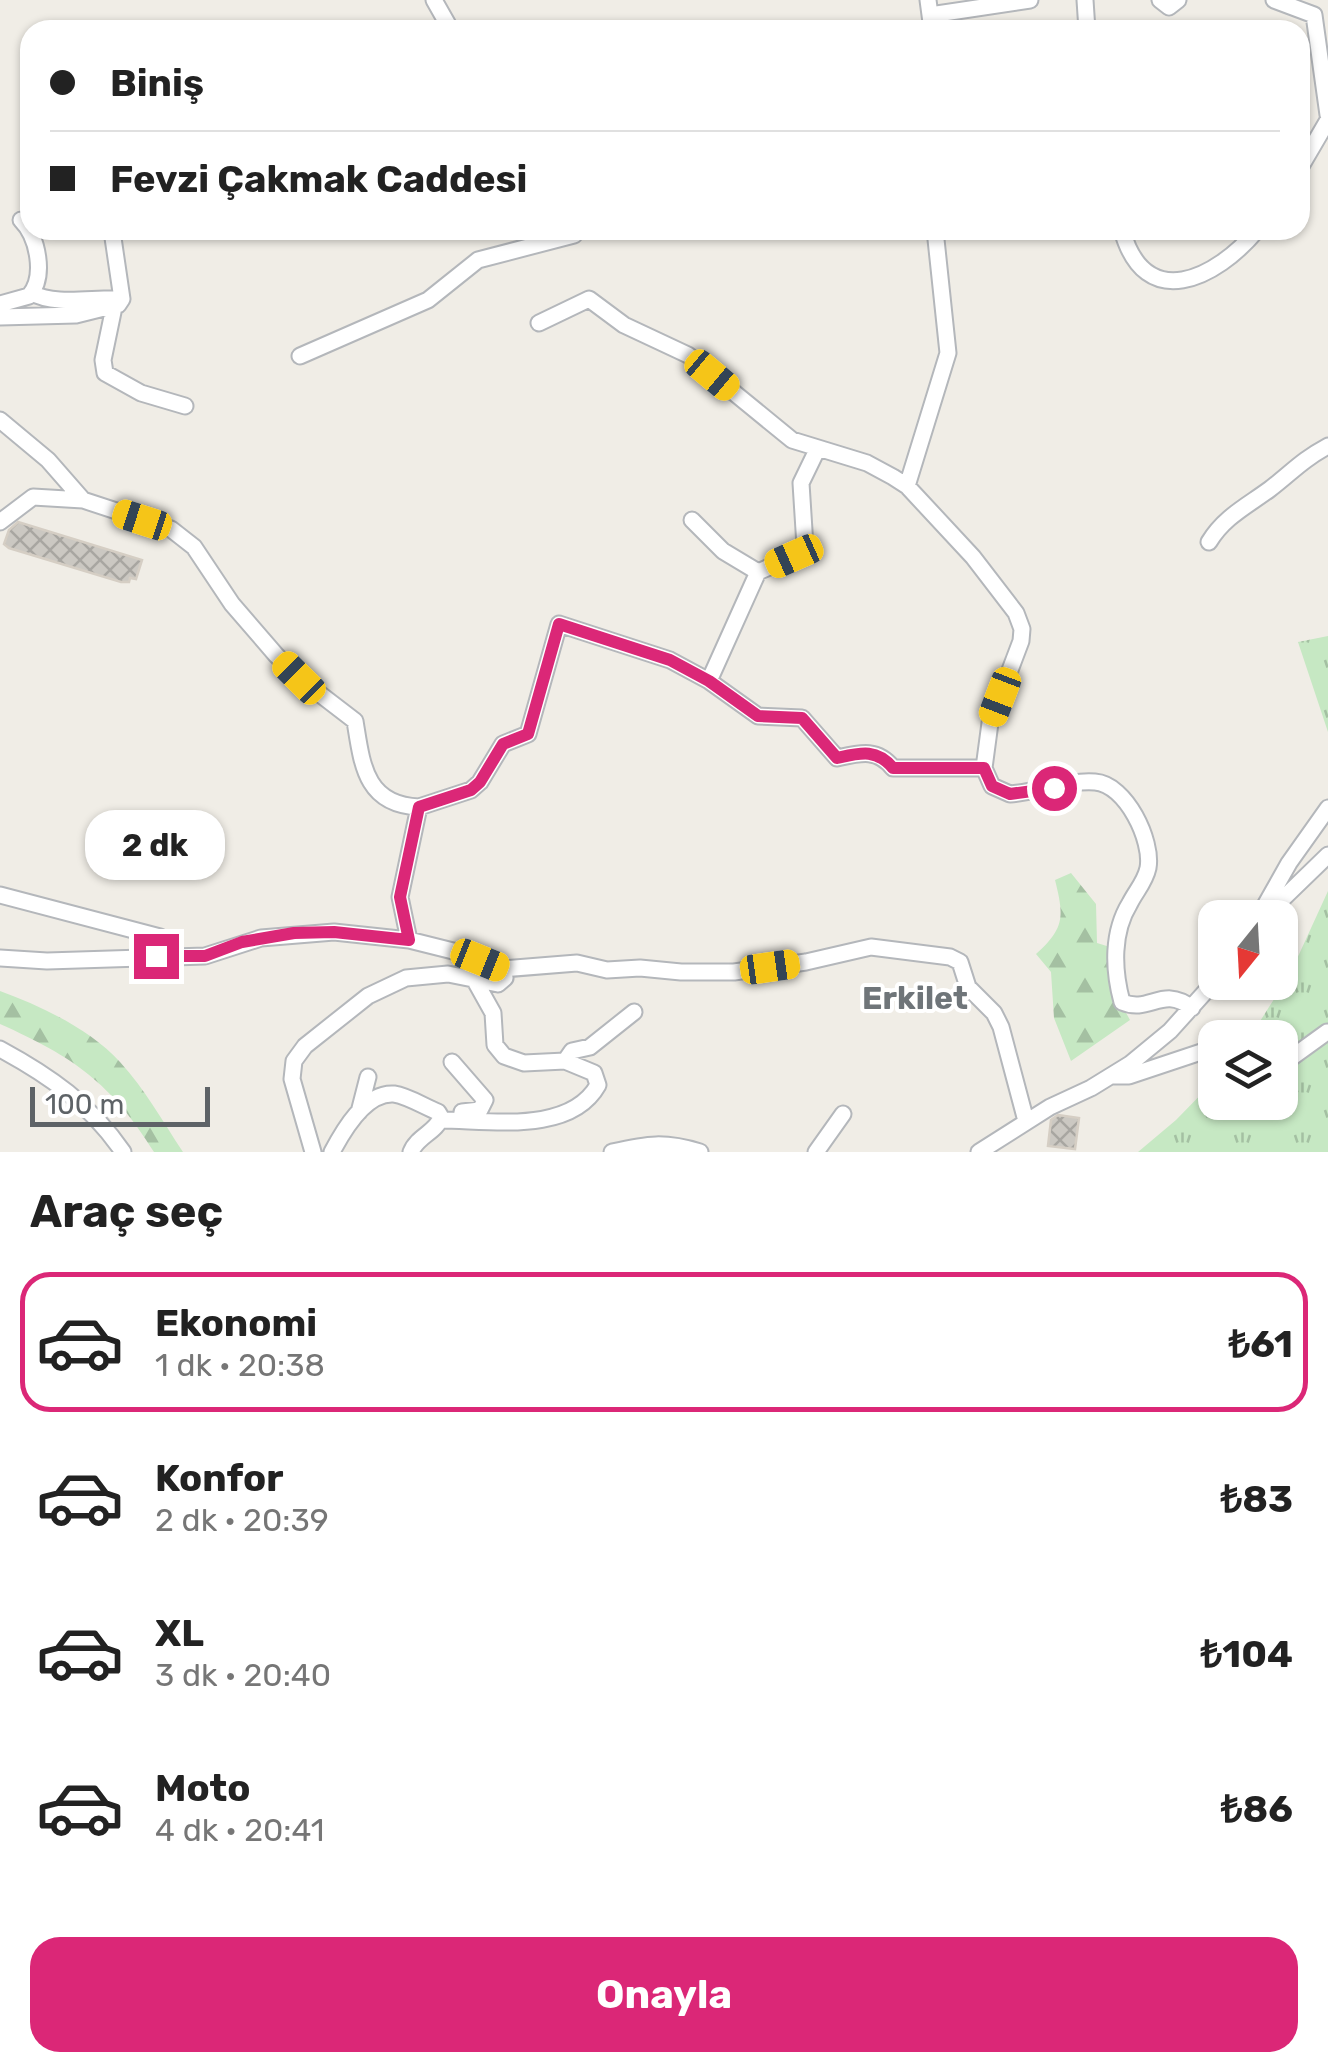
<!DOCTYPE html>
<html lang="tr">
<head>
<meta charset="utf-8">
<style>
	body { margin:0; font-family:Rubik,sans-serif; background:#f6f6f6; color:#222; height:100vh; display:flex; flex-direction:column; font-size:38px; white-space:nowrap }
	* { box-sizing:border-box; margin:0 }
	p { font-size:32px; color:#767676 }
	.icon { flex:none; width:55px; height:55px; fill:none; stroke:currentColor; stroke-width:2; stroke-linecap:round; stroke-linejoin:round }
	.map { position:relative; height:1152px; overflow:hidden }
	.details { display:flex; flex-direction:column; background:#fff; flex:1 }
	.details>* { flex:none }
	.banner { position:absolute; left:20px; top:20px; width:1290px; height:220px; border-radius:30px; box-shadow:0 2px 8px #0004; display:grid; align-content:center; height:220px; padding:0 30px; background:#fff }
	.needle { width:65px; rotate:198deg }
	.fabs { position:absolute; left:1198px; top:900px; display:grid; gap:20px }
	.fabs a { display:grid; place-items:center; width:100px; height:100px; border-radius:20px; background:#fff; box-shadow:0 2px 8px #0004; font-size:50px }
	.scale { position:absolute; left:30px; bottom:25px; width:180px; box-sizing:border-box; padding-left:10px; border:5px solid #5e6367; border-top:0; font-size:28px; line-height:35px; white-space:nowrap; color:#5e6367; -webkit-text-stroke:8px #fff; paint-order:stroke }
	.end { position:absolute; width:45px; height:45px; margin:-22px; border:12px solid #db2777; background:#fff; box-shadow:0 0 0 5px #fff }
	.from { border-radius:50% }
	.bubble { position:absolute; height:70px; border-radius:30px; background:#fff; box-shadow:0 2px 8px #0004; font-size:32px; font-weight:700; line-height:70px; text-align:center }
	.car { position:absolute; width:30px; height:60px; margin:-30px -15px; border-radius:12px; box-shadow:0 0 8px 2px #0007; background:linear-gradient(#f5c518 24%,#345 0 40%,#f5c518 0 76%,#345 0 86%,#f5c518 0) }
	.banner b { display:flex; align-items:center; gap:35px; height:95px; font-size:38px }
	.banner b+b { border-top:2px solid #e0e0e0 }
	.banner i { width:25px; height:25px; background:#222 }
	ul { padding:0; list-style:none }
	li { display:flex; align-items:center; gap:30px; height:140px; margin:0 20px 15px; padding:0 10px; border:5px solid transparent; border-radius:30px }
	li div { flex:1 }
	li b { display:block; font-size:38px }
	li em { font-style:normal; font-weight:700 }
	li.active { border-color:#db2777 }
	li>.icon { width:90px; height:90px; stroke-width:1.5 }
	h2 { padding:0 30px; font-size:45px; line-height:120px }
	.primary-button { display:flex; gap:20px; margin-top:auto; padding:20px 30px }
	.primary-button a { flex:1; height:115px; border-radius:30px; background:#db2777; color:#fff; font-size:40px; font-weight:700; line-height:115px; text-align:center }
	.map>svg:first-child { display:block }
</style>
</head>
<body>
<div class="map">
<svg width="1328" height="1152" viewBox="0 0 1328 1152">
	<defs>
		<pattern id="grass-tufts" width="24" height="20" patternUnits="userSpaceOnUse" patternTransform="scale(2.5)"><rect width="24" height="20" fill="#c6e8c3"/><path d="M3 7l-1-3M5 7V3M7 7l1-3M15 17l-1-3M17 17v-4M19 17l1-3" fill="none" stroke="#a4c0a2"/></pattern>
		<pattern id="forest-firs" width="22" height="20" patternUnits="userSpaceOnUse" patternTransform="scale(2.5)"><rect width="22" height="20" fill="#c6e8c3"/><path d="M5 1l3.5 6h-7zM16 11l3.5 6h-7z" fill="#a4c0a2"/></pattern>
		<pattern id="building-cross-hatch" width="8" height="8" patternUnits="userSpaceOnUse" patternTransform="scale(2.5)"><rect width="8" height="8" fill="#cbc8c2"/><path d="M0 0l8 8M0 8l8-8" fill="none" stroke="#a8a6a1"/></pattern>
	</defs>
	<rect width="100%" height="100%" fill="#f0ede6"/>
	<path fill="url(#grass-tufts)" d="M1328,636V732L1298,642Z
		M1328,891V1152H1138L1176,1120L1215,1080V1102H1280V1038L1250,1037L1290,974Z"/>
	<path fill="url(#forest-firs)" d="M1071,873L1096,904L1097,943L1110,947L1109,982L1130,1020L1071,1061L1054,1018L1051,972L1036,954C1065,928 1064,916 1055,880Z
		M0,991C41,1006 90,1029 120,1062C145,1089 163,1122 183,1152H154C111,1083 74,1057 0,1024Z"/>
	<path fill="url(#building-cross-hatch)" stroke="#d5cec4" stroke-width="2.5" d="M18,522L142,560L136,579L130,578L129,582H121L9,548L4,544L9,530Z
		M1058,1115L1079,1118L1075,1149L1048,1146L1051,1120Z"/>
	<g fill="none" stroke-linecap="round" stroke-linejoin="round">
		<defs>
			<path id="minor" d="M434,0L451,30
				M928,0L932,30
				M1085,0L1087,30
				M1160,0L1169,7L1178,0
				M1274,0L1314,15L1328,115
				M930,15L1030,0
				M1300,168L1328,120
				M1122,230C1145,314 1216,279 1257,230
				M112,231L122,299L118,305
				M32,293C55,306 95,297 122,299
				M0,304L29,296C46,277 38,237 21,220
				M0,317L76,315L104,308L113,312L103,360L105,373L141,393L185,406
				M539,323L589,299L624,325L688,355L792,440L867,463L893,477L907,486L973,557L1016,613L1022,629L1021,641L990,723L984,768L992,786L1010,794C1038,792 1068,780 1095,782C1126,784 1153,841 1148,868C1145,882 1136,891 1130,903C1112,932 1113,969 1122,1002C1150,1014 1162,985 1192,1008
				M300,356L428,300L478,260L574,235V230
				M0,420L48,460L83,500L171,529L194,547L232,604L276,655L299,678L355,721C362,764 365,805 419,807
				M907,486L948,353L935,230
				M692,520L723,551L758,572
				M0,522L33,497L83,500
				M1209,542C1224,517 1247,506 1270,489C1292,472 1302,460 1328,446
				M709,681L758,716L802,718L837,758C860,753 877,748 893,768H984
				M0,895L160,937L172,947L174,956
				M1266,915L1328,855
				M1258,918L1289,863L1328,808
				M409,940L400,897L419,807L471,790L480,782L503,744L528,734L559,624L670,660L709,681L758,572L799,554L805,546L801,483L817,450
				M0,958L47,961L205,956L261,938L334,932L409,940L457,952L503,969L577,963L607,970L640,968L681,972H734L806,962L871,947L950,957L960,962L968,987L994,1013L1001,1027L1026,1121
				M0,1049C50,1076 90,1104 123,1152
				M565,1061L572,1051L590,1047L634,1012
				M452,1062L485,1100L480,1110L462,1112
				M1280,1066L1327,1032
				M1114,1076H1129L1204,1051L1215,1050
				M359,1112L368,1077
				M441,1120C488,1120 570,1135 598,1085L594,1073L565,1061L524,1063L504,1056L495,1045L493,1013L474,979
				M313,1152L292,1079L294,1061L305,1046L368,996L406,978L448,974L498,984L505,978L503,969
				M332,1152C343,1131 365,1092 394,1094C408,1096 425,1107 438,1112L441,1117C437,1132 417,1136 411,1152
				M612,1152C648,1144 664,1141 700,1152
				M816,1152L843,1114
				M979,1152L1050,1107L1091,1088L1130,1064L1170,1031L1215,981"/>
		</defs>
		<use href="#minor" stroke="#b4b7bb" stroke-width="19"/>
		<use href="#minor" stroke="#fff" stroke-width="15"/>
	</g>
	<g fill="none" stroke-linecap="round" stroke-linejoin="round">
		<path stroke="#db2777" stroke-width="12" d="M156,956H205L242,942L294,933L334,932L409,940L400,897L419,807L471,790L480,782L503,744L528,734L559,624L670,660L709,681L758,716L802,718L837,758C860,753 876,748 893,768H984L992,786L1010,794L1054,788"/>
	</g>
	<g text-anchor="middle" stroke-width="8" stroke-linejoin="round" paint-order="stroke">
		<g font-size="32" font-weight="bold" fill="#6f7579" stroke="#fff">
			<text x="915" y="1009">Erkilet</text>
		</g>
	</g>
</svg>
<div class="fabs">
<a><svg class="needle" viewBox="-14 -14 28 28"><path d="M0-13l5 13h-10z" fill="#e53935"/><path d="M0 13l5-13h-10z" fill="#767676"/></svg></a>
<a><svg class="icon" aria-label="layers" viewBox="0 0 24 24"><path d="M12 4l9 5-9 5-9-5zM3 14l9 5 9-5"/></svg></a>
</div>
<div class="scale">100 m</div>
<i class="end from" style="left:1054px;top:788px"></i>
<i class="end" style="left:156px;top:956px"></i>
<div class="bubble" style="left:85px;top:810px;width:140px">2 dk</div>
<i class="car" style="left:712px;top:375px;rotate:130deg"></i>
<i class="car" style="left:142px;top:520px;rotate:288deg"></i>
<i class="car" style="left:794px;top:556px;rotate:246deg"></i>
<i class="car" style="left:299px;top:678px;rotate:315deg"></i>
<i class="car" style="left:1000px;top:697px;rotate:201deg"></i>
<i class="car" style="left:480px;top:960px;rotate:112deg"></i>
<i class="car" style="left:770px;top:967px;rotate:82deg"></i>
<div class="banner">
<b><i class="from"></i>Biniş</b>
<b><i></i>Fevzi Çakmak Caddesi</b>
</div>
</div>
<section class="details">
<h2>Araç seç</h2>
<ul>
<li class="active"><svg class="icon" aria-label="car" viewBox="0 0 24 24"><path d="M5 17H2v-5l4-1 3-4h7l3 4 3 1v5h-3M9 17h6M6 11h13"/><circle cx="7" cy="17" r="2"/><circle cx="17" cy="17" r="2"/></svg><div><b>Ekonomi</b><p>1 dk · 20:38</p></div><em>₺61</em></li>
<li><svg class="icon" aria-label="car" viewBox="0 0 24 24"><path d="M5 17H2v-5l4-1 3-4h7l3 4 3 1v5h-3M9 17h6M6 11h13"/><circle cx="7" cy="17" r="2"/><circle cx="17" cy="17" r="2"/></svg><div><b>Konfor</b><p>2 dk · 20:39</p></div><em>₺83</em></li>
<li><svg class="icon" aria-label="car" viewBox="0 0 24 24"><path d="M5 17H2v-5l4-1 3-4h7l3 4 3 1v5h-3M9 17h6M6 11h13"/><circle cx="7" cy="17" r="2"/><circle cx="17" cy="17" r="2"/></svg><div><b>XL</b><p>3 dk · 20:40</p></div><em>₺104</em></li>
<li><svg class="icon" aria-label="car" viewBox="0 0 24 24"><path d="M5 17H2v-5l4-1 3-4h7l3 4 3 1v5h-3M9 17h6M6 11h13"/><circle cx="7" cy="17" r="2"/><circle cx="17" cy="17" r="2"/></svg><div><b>Moto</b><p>4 dk · 20:41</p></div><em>₺86</em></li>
</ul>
<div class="primary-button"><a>Onayla</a></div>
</section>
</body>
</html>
